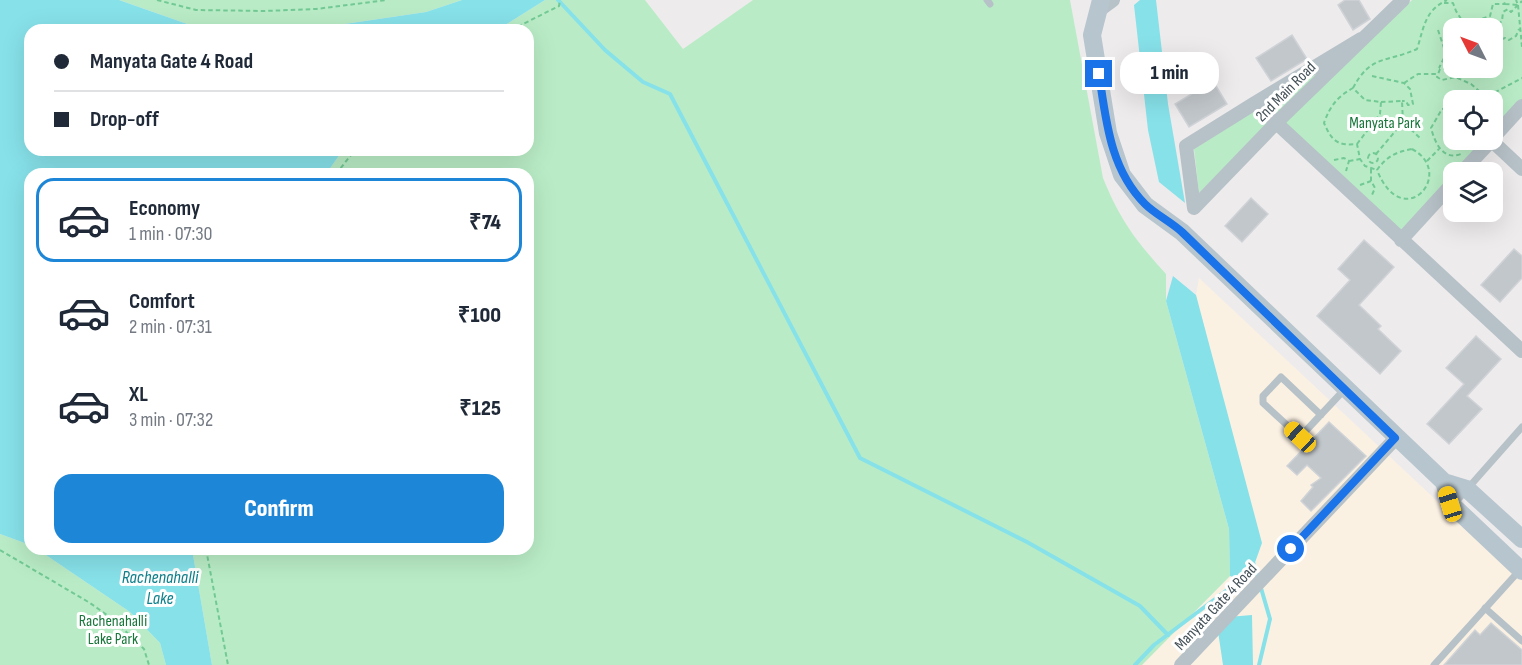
<!DOCTYPE html>
<html lang="en">
<head>
<meta charset="utf-8">
<style>
	body { margin:0; font-family:"Sofia Sans Condensed",sans-serif; background:#f2f2f3; color:#1f2937; height:100vh; display:flex; flex-direction:column; font-size:22px; white-space:nowrap }
	* { box-sizing:border-box; margin:0 }
	p { font-size:20px; color:#747a83 }
	.icon { flex:none; width:33px; height:33px; fill:none; stroke:currentColor; stroke-width:2; stroke-linecap:round; stroke-linejoin:round }
	.map { position:relative; flex:1; overflow:hidden }
	.drawer { position:absolute; left:24px; top:168px; width:510px; height:387px; display:flex; flex-direction:column; background:#fff; border-radius:18px; box-shadow:0 6px 24px #0002 }
	.drawer>* { flex:none }
	.banner { position:absolute; left:24px; top:24px; width:510px; height:132px; border-radius:18px; box-shadow:0 6px 24px #0002; display:grid; align-content:center; height:132px; padding:0 30px; background:#fff }
	.needle { width:39px; rotate:312deg }
	.controls { position:absolute; left:1443px; top:18px; display:grid; gap:12px }
	.controls a { display:grid; place-items:center; width:60px; height:60px; border-radius:12px; background:#fff; box-shadow:0 6px 24px #0002; font-size:30px }
	.end { position:absolute; width:27px; height:27px; margin:-14px; border:8px solid #1a73e8; background:#fff; box-shadow:0 0 0 3px #fff }
	.from { border-radius:50% }
	.bubble { position:absolute; height:42px; border-radius:18px; background:#fff; box-shadow:0 6px 24px #0002; font-size:20px; font-weight:800; line-height:42px; text-align:center }
	.car { position:absolute; width:18px; height:36px; margin:-18px -9px; border-radius:8px; box-shadow:0 0 4px 2px #0007; background:linear-gradient(#f5c518 24%,#345 0 40%,#f5c518 0 76%,#345 0 86%,#f5c518 0) }
	.banner b { display:flex; align-items:center; gap:21px; height:57px; font-size:22px }
	.banner b+b { border-top:2px solid #e0e1e3 }
	.banner i { width:15px; height:15px; background:#1f2937 }
	ul { padding:10px 0 0; list-style:none }
	li { display:flex; align-items:center; gap:18px; height:84px; margin:0 12px 9px; padding:0 18px; border:3px solid transparent; border-radius:18px }
	li div { flex:1 }
	li b { display:block; font-size:22px }
	li em { font-style:normal; font-weight:800 }
	li.active { border-color:#1d86d7 }
	li>.icon { width:54px; height:54px; stroke-width:1.5 }
	.cta { display:flex; gap:12px; margin-top:auto; padding:12px 30px }
	.cta a { flex:1; height:69px; border-radius:18px; background:#1d86d7; color:#fff; font-size:24px; font-weight:800; line-height:69px; text-align:center }
	.map>svg:first-child { display:block }
</style>
</head>
<body>
<div class="map">
<svg width="1522" height="665" viewBox="0 0 1522 665">
	<rect width="100%" height="100%" fill="#eeebec"/>
	<path fill="#fbf1e3" d="M1199,278L1499,559L1522,572V665H1142L1230,576L1248,581L1196,295Z"/>
	<path fill="#b9ecc6" fill-rule="evenodd" d="M119,0H462L426,12L331,26H193Z
		M545,0H645L683,49L753,0H1070L1103,178C1120,220 1136,241 1166,274V301L1229,529L1230,576L1142,665H212L192,549H528V174H326L343,150H528V30H497Z
		M1412,0H1522V99L1493,132L1492,100H1454V140H1486L1457,172H1454L1453,176L1402,234L1283,122ZM1454,28H1492V68H1454Z
		M1347,50L1277,118L1261,103Z
		M1255,110L1268,123L1199,193L1194,149Z
		M0,534L30,545V549H37L130,612L160,643L166,665H0Z"/>
	<path fill="#87e1e9" d="M0,0H119L193,26H331L426,12L462,0H545L497,30H30V150H343L326,174H30V545L0,534Z
		M1140,0H1156L1168,104L1185,203L1159,182L1148,130L1134,5Z
		M1173,276L1196,295L1262,543L1248,582L1230,576L1229,529L1166,301Z
		M37,549H192L212,665H166L160,643L130,612Z
		M1252,615L1253,665H1223L1216,618Z"/>
	<g fill="none" stroke-linecap="round" stroke-linejoin="round">
		<path stroke="#87e1e9" stroke-width="4" d="M558,0L605,50L643,82L670,94L860,458L1027,542L1140,606L1168,635
			M1253,562L1258,578
			M1135,665L1154,645L1255,569
			M1259,665L1270,619L1261,588"/>
	</g>
	<path fill="#c2c7cb" stroke="#cfd3d7" stroke-width="1.5" d="M1345,0H1359L1370,19L1353,30L1338,5Z
		M1292,35L1307,59L1271,81L1256,58Z
		M1213,81L1227,104L1189,127L1175,104Z
		M1251,198L1268,214L1242,242L1225,226Z
		M1364,240L1394,267L1359,305L1381,326L1378,329L1401,351L1380,374L1317,316L1350,280L1338,269Z
		M1514,249L1522,256V278L1500,302L1481,285Z
		M1476,336L1501,359L1467,396L1482,409L1449,444L1427,424L1464,384L1446,368Z
		M1329,422L1366,456L1311,511L1301,501L1313,487L1311,485L1321,478L1307,465L1297,475L1287,466Z
		M1491,623L1522,650V665H1444L1475,630L1480,635Z"/>
	<g fill="none" stroke-linecap="round" stroke-linejoin="round">
		<path stroke="#72c993" stroke-width="2" stroke-dasharray="4.5 3" stroke-linecap="butt" d="M157,0L196,10L264,11L316,9L387,0
			M1444,3H1453L1456,11L1465,25L1490,16L1493,4H1505L1503,0
			M1505,4L1518,5L1516,0
			M1518,5L1522,47
			M1492,29L1502,21L1503,12L1508,9L1511,12L1522,1
			M511,30L559,6L560,0
			M1438,30L1446,54L1439,68
			M1492,50L1497,41L1505,38L1509,40L1516,36L1519,29
			M1446,54L1454,51
			M1455,68L1440,69L1437,77L1442,80L1455,77L1471,84L1486,97L1522,78
			M1372,76L1404,83L1410,89L1413,104L1408,105L1406,101H1402
			M1404,83L1418,74H1438
			M1353,88C1371,54 1386,63 1417,49C1424,28 1424,11 1447,0
			M1381,102L1402,101L1403,122
			M1454,108L1442,109L1431,128C1435,143 1443,161 1461,154
			M1357,144L1380,114L1381,102L1365,100L1353,88C1337,97 1330,106 1324,123C1332,141 1337,146 1357,144L1360,159L1365,166L1377,170
			M1412,149C1457,173 1403,235 1377,170C1387,156 1396,152 1412,149Z
			M1368 158a5 5 0 1 1 10 0a5 5 0 1 1-10 0Z
			M1376,154L1403,122L1421,139
			M1334,160L1344,158L1349,161L1346,171
			M1349,161L1360,159
			M1427,161L1439,149
			M336,174L355,150
			M1371,181V168
			M1360,185L1371,181L1375,188L1372,195
			M206,549L228,665
			M0,550L90,603L114,620L144,649L149,665"/>
		<path stroke="#b7c2c8" stroke-width="7" d="M987,0L990,4
			M1321,415L1281,377L1263,396V403L1300,437C1315,421 1330,405 1345,389
			M1454,504L1522,427
			M1485,608L1522,641
			M1434,665L1519,571"/>
		<path stroke="#b7c2c8" stroke-width="14" d="M1098,11L1113,0
			M1361,39L1255,103L1522,351
			M1492,139L1522,106
			M1491,140L1522,169
			M1462,172L1492,140
			M1194,208L1276,123L1403,0
			M1194,208L1186,146L1255,103
			M1401,240L1454,182
			M1181,665L1396,438"/>
		<path stroke="#b7c5ce" stroke-width="18" d="M1101,0L1092,35L1108,133L1122,175L1145,205L1182,232L1444,482L1467,489L1522,539
			M1444,482L1451,504L1522,571"/>
	</g>
	<g fill="none" stroke-linecap="round" stroke-linejoin="round">
		<path stroke="#1a73e8" stroke-width="8" d="M1099,74C1106,120 1110,169 1145,204C1155,214 1171,222 1182,232L1395,438L1291,549"/>
	</g>
	<g text-anchor="middle" stroke-width="6" stroke-linejoin="round" paint-order="stroke">
		<g font-size="16" fill="#445158" stroke="#fff">
			<text transform="translate(1285 91) rotate(-45)" y="6">2nd Main Road</text>
			<text transform="translate(1215 606) rotate(-47)" y="6">Manyata Gate 4 Road</text>
		</g>
		<g font-size="16" fill="#18763b" stroke="#fff">
			<text x="1385" y="128">Manyata Park</text>
			<text x="113" y="626">Rachenahalli<tspan x="113" dy="18">Lake Park</tspan></text>
		</g>
		<g font-size="18" font-style="italic" fill="#0f808b" stroke="#fff">
			<text x="160" y="583">Rachenahalli<tspan x="160" dy="21">Lake</tspan></text>
		</g>
	</g>
</svg>
<div class="controls">
<a><svg class="needle" viewBox="-14 -14 28 28"><path d="M0-13l5 13h-10z" fill="#e53935"/><path d="M0 13l5-13h-10z" fill="#747a83"/></svg></a>
<a><svg class="icon" aria-label="locate" viewBox="0 0 24 24"><circle cx="12" cy="12" r="6"/><path d="M12 2v4M12 18v4M2 12h4M18 12h4"/></svg></a>
<a><svg class="icon" aria-label="layers" viewBox="0 0 24 24"><path d="M12 4l9 5-9 5-9-5zM3 14l9 5 9-5"/></svg></a>
</div>
<i class="end from" style="left:1291px;top:549px"></i>
<i class="end" style="left:1099px;top:74px"></i>
<div class="bubble" style="left:1120px;top:52px;width:99px">1 min</div>
<i class="car" style="left:1300px;top:437px;rotate:313deg"></i>
<i class="car" style="left:1450px;top:504px;rotate:343deg"></i>
<div class="banner">
<b><i class="from"></i>Manyata Gate 4 Road</b>
<b><i></i>Drop-off</b>
</div>
<section class="drawer">
<ul>
<li class="active"><svg class="icon" aria-label="car" viewBox="0 0 24 24"><path d="M5 17H2v-5l4-1 3-4h7l3 4 3 1v5h-3M9 17h6M6 11h13"/><circle cx="7" cy="17" r="2"/><circle cx="17" cy="17" r="2"/></svg><div><b>Economy</b><p>1 min · 07:30</p></div><em>₹74</em></li>
<li><svg class="icon" aria-label="car" viewBox="0 0 24 24"><path d="M5 17H2v-5l4-1 3-4h7l3 4 3 1v5h-3M9 17h6M6 11h13"/><circle cx="7" cy="17" r="2"/><circle cx="17" cy="17" r="2"/></svg><div><b>Comfort</b><p>2 min · 07:31</p></div><em>₹100</em></li>
<li><svg class="icon" aria-label="car" viewBox="0 0 24 24"><path d="M5 17H2v-5l4-1 3-4h7l3 4 3 1v5h-3M9 17h6M6 11h13"/><circle cx="7" cy="17" r="2"/><circle cx="17" cy="17" r="2"/></svg><div><b>XL</b><p>3 min · 07:32</p></div><em>₹125</em></li>
</ul>
<div class="cta"><a>Confirm</a></div>
</section>
</div>
</body>
</html>
